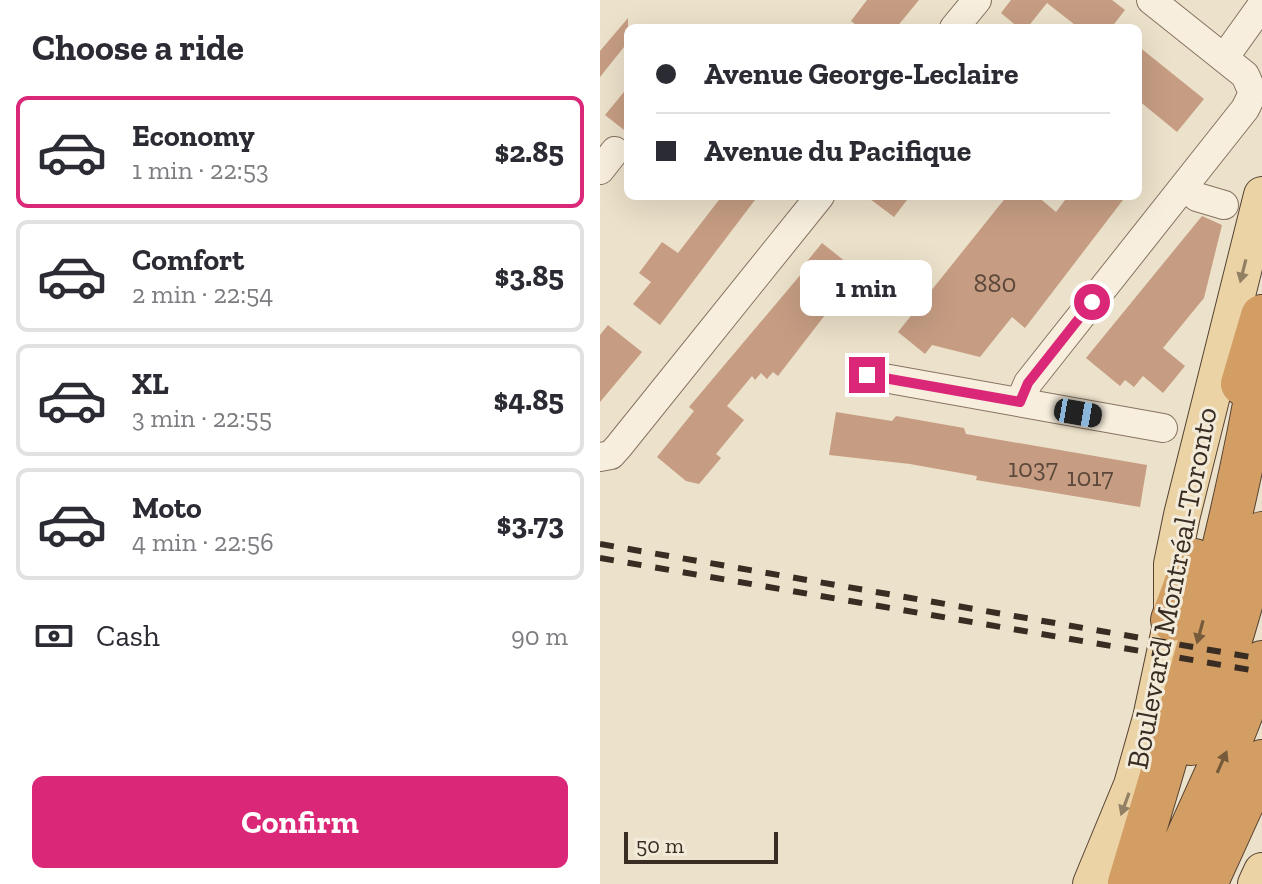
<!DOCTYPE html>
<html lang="en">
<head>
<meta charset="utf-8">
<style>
	body { margin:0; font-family:"Zilla Slab",serif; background:#f2f2f3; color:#2b2b33; height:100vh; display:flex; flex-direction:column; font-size:30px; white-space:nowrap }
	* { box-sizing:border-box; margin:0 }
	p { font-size:26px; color:#7c7c81 }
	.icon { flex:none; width:44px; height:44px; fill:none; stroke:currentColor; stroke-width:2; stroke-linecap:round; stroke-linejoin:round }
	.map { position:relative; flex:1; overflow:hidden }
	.drawer { display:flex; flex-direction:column; background:#fff; width:600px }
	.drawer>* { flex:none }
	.hud { position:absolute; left:24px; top:24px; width:518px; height:176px; border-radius:12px; box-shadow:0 8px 32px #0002; display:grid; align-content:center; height:176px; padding:0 32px; background:#fff }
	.scale { position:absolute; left:24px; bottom:20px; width:154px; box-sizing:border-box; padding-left:8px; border:4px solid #392c22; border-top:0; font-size:22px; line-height:28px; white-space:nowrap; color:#392c22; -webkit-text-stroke:6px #f3ebd9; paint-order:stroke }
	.end { position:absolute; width:36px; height:36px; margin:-18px; border:10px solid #db2777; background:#fff; box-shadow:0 0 0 4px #fff }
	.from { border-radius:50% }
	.bubble { position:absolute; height:56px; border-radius:12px; background:#fff; box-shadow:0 8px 32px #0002; font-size:26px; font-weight:800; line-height:56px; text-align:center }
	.car { position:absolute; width:24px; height:48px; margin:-24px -12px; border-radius:10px; box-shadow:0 0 6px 2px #0007; background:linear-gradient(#222 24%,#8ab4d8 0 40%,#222 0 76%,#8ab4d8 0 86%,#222 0) }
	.hud b { display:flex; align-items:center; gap:28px; height:76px; font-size:30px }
	.hud b+b { border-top:2px solid #e1e1e2 }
	.hud i { width:20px; height:20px; background:#2b2b33 }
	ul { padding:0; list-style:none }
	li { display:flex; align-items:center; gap:24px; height:112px; margin:0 16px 12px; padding:0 16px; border:4px solid #e1e1e2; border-radius:12px }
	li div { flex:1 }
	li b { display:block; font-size:30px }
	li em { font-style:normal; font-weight:800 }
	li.on { border-color:#db2777 }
	li>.icon { width:72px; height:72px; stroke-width:1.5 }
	h2 { padding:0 32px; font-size:36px; line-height:96px }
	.pay { display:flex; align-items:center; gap:20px; height:88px; padding:0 32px; font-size:30px }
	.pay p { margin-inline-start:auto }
	.cta { display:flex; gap:16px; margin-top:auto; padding:16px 32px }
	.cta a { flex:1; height:92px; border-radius:12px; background:#db2777; color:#fff; font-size:32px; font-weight:800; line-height:92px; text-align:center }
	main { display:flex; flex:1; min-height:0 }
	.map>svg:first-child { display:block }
</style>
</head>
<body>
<main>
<section class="drawer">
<h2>Choose a ride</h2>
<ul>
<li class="on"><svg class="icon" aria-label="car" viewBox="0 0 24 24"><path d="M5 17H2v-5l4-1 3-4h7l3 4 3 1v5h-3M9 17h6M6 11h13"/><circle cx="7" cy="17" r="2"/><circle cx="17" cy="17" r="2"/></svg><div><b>Economy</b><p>1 min · 22:53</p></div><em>$2.85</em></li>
<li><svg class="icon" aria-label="car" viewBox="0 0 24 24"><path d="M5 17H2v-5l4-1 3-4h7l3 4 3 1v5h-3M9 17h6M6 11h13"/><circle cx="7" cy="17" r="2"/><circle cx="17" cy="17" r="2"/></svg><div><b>Comfort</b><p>2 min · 22:54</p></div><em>$3.85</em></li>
<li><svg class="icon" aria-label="car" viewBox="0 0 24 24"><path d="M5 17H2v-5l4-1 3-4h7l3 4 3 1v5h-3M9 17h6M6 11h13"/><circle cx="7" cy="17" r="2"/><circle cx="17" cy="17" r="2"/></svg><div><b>XL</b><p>3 min · 22:55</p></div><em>$4.85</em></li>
<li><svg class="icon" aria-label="car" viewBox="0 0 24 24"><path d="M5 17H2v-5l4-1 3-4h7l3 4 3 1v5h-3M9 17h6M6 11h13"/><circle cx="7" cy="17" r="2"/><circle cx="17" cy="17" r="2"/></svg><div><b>Moto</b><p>4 min · 22:56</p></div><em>$3.73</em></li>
</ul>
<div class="pay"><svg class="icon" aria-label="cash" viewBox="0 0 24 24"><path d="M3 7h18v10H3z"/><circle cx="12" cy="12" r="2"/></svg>Cash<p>90 m</p></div>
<div class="cta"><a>Confirm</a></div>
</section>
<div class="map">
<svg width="662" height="884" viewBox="0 0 662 884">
	<rect width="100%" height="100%" fill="#ece1ca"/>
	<path fill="#c69d83" d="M267,0H319L296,28H260L251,21Z
		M411,0H512L525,10L511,28H479L447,3L427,28H419L401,13Z
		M28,18V42L0,77V51Z
		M538,46L604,99L577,132L538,100Z
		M28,87V133L5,115Z
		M122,196H158L60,325L33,304L51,282L39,273L62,242L78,253Z
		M266,196H310L294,217Z
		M407,196H437L456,212L468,196H526L425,328L412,317L380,357L332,345L325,354L298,332Z
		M602,216L622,225L604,298L563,348L585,366L563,393L543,376L534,387L525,380L520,386L486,358Z
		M222,243L251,266L222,304L226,308L222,313L225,315L178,376L173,372L167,379L161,373L155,380L152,376L127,406L144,420L116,454L121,458L99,484L86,481L57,457L94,411L89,407L207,267L204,265Z
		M8,325L42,352L0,402V335Z
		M236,412L292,421L296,416L364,428L366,434L547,465L540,507L376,480L377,476L310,464L229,455Z"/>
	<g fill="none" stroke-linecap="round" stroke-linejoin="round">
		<defs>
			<path id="minor" d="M551,0L645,75L653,93
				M354,28L377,0
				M624,58L662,5
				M0,170L15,151
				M584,186L597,197L624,205
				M267,375L563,428
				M420,402L428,383L645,109L653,93
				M0,457L11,455L19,446L220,196"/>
			<path id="major" d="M491,884L532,785L551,718L572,620V564L582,515L662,195
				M656,884L662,871"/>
			<path id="highway" d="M642,384L662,316
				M572,620L594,560
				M591,744L618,684L662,533
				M529,883C581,711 633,536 662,359
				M566,884L632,738L662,662
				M606,884L662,761"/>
		</defs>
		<use href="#minor" stroke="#877360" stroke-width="30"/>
		<use href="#major" stroke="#554233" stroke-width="38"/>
		<use href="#highway" stroke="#554233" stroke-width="44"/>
		<use href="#minor" stroke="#f7eedd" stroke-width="28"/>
		<use href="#major" stroke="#ebd3a6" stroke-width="36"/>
		<use href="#highway" stroke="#d29e63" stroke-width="42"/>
		<path stroke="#392c22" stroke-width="6" stroke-dasharray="14 14" stroke-linecap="butt" d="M0,544L662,659
			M0,558L662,672"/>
	</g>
	<defs><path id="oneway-solid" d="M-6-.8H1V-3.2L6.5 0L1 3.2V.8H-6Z" transform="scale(2)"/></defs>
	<g fill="#928064">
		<use href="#oneway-solid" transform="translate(643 271) rotate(104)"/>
		<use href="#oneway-solid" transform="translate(525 804) rotate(110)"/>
	</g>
	<g fill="#765a3c">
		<use href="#oneway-solid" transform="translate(600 632) rotate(105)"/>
		<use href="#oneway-solid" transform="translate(622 762) rotate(-66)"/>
	</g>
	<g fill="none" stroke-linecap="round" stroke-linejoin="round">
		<path stroke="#db2777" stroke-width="10" d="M267,375L420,402L428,383L492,302"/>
	</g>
	<g text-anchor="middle" stroke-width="6" stroke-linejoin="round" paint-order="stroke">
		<g font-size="26" fill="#5c483a">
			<text x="395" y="292">880</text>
			<text x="433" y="477">1037</text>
			<text x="490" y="486">1017</text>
		</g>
		<g font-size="30" fill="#392c22" stroke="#f3ebd9">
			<text transform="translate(572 588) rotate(-79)" y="10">Boulevard Montréal-Toronto</text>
		</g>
	</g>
</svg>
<div class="scale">50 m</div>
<i class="end from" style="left:492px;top:302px"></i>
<i class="end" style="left:267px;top:375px"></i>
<div class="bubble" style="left:200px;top:260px;width:132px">1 min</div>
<i class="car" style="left:478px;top:413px;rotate:100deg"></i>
<div class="hud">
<b><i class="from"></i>Avenue George-Leclaire</b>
<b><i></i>Avenue du Pacifique</b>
</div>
</div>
</main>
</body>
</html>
